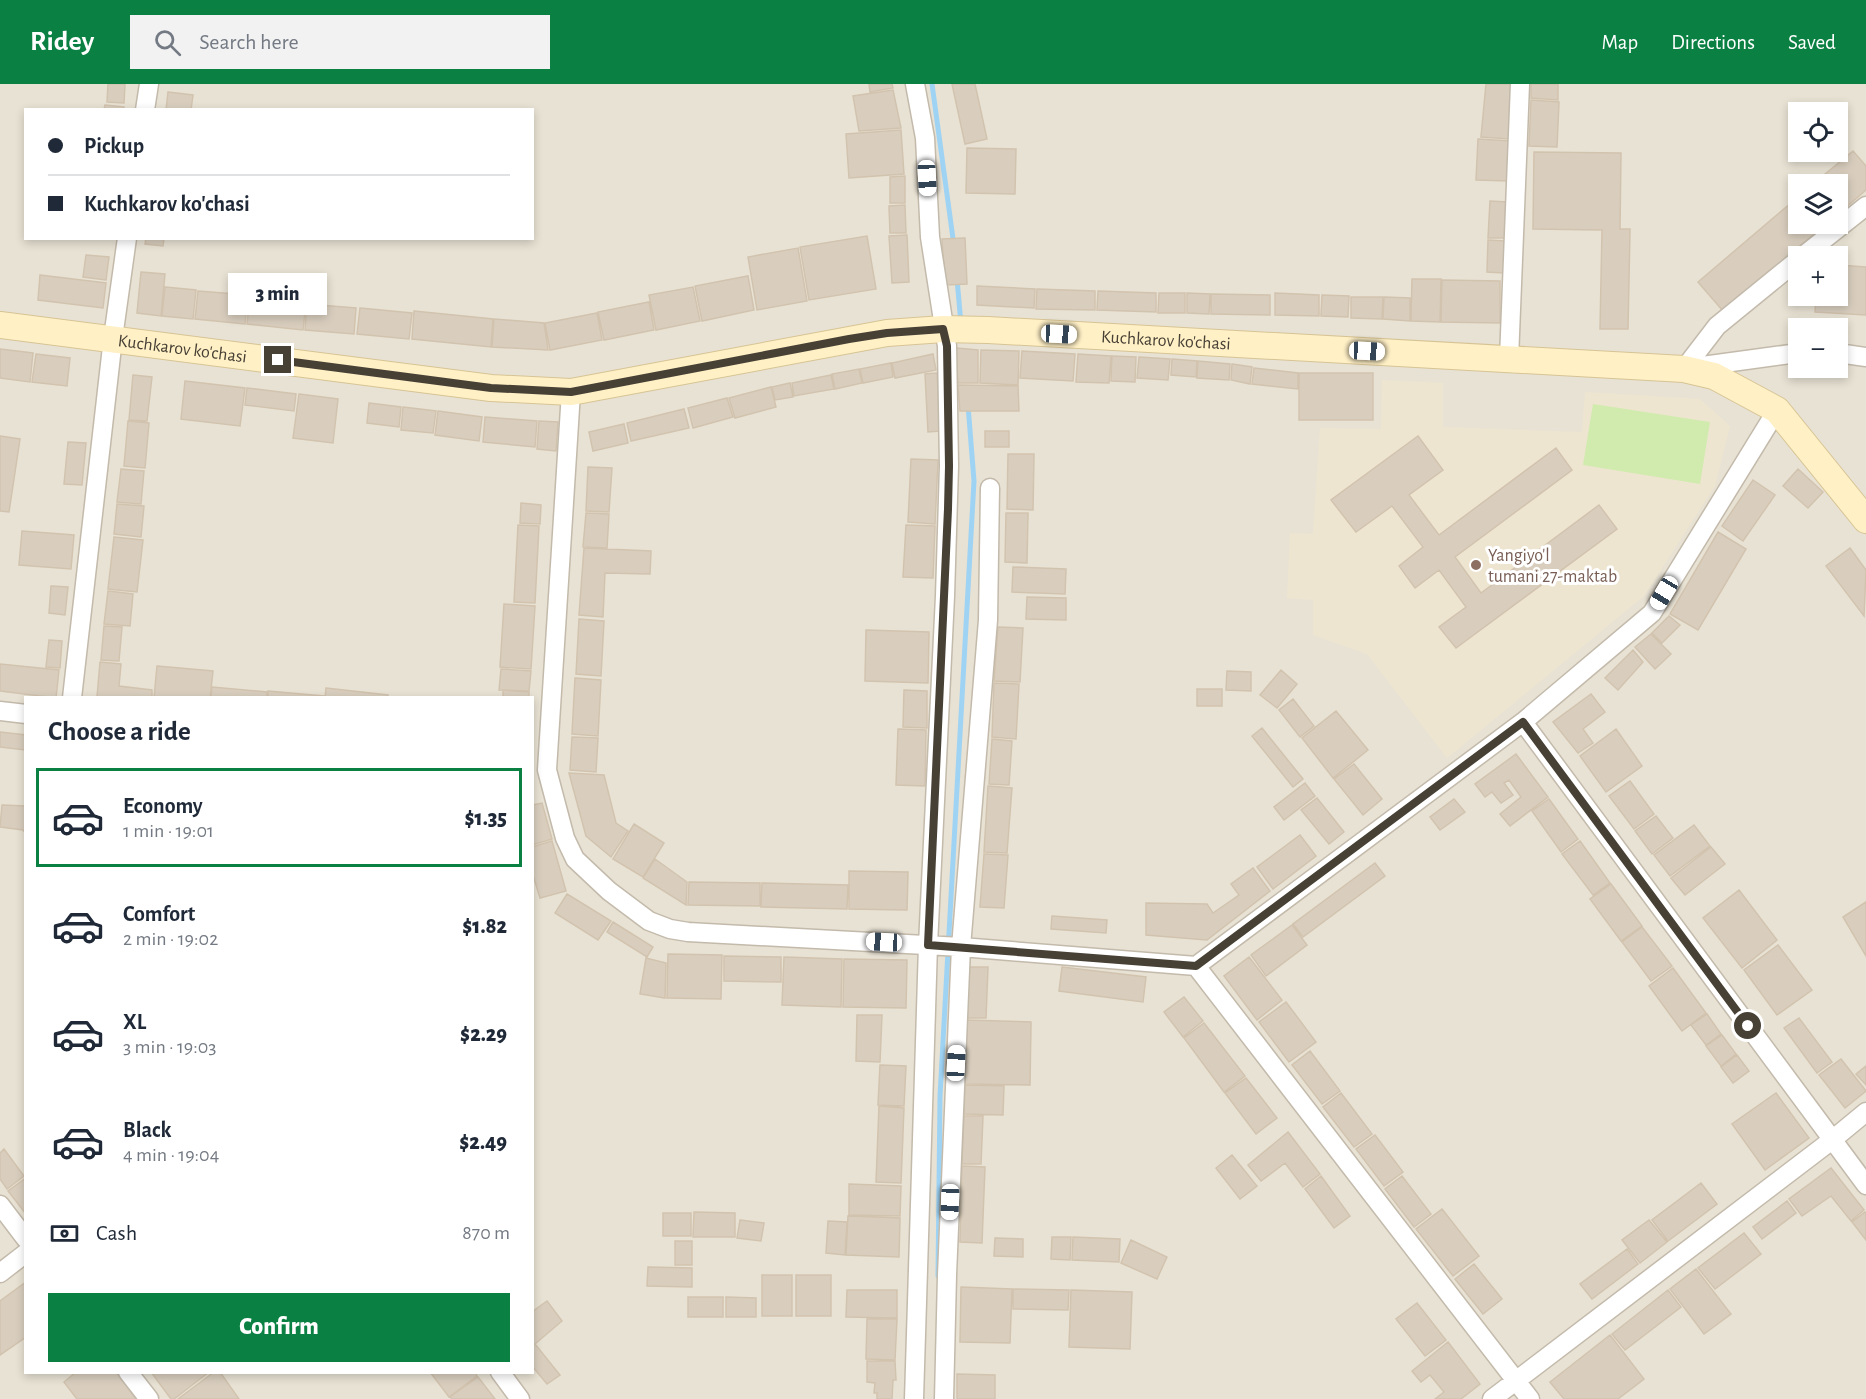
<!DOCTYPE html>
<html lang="en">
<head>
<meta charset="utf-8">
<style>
	body { margin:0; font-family:"Alegreya Sans",sans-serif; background:#f2f2f3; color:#1f2937; height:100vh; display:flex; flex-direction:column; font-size:22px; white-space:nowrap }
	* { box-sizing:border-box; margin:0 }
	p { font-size:20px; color:#747a83 }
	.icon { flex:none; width:33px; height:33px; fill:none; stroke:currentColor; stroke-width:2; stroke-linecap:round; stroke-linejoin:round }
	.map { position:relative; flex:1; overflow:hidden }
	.sheet { position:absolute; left:24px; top:612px; width:510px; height:678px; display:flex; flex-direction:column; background:#fff; border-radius:0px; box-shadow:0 3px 9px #0003 }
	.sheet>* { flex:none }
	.hud { position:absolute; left:24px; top:24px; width:510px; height:132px; border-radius:0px; box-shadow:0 3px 9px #0003; display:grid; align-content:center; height:132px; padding:0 24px; background:#fff }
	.buttons { position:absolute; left:1788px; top:18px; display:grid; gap:12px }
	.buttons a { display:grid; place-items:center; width:60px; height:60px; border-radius:0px; background:#fff; box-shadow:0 3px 9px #0003; font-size:30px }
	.end { position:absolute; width:27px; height:27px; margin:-14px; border:8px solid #474035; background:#fff; box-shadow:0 0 0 3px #fff }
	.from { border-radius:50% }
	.bubble { position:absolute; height:42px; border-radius:0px; background:#fff; box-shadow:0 3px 9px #0003; font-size:20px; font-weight:800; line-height:42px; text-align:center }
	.car { position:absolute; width:18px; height:36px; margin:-18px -9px; border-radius:8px; box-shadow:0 0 4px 2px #0007; background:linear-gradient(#fff 24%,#345 0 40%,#fff 0 76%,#345 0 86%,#fff 0) }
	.hud b { display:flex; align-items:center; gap:21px; height:57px; font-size:22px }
	.hud b+b { border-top:2px solid #e0e1e3 }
	.hud i { width:15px; height:15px; background:#1f2937 }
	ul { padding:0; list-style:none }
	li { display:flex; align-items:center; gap:18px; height:99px; margin:0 12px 9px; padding:0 12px; border:3px solid transparent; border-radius:0px }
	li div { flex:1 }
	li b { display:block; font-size:22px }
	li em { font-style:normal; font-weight:800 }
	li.active { border-color:#0b8043 }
	li>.icon { width:54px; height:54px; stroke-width:1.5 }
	h2 { padding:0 24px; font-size:27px; line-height:72px }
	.pay { display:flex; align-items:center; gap:15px; height:66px; padding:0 24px; font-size:22px }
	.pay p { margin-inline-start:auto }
	.action { display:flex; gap:12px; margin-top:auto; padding:12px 24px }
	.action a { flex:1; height:69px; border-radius:0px; background:#0b8043; color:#fff; font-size:24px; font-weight:800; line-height:69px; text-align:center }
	header { display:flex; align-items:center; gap:36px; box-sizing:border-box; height:84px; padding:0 30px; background:#0b8043; color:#fff }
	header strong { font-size:28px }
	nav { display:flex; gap:33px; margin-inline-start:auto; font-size:21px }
	.search { width:420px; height:54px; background:#f2f2f3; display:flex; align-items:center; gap:15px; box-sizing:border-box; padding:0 21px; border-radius:0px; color:#747a83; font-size:22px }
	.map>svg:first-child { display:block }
</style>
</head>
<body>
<header>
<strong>Ridey</strong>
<div class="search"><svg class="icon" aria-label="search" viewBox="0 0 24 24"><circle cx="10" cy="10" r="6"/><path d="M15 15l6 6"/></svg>Search here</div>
<nav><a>Map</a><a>Directions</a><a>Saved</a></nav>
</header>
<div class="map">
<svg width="1866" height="1315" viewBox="0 0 1866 1315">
	<rect width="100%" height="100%" fill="#f4f0e6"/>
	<path fill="#e8e2d4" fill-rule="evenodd" d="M0,0H1866V1315H0ZM26,26H532V154H26ZM1798,28H1838V68H1798ZM1798,100H1838V140H1798ZM1798,172H1838V212H1798ZM1798,244H1838V284H1798ZM26,614H532V1288H26Z"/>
	<path fill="#eee5d0" d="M1382,296L1443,299V343L1582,348L1585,308L1700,315L1730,342L1715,402L1644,512L1447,674L1367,570L1313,551V516L1287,514L1290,449L1313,450L1320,344L1381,345Z"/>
	<path fill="#d0ebad" d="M1593,320L1710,338L1700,400L1583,381Z"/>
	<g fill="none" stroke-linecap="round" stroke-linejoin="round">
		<path stroke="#9fd3f4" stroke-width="5" d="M932,0L954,162
			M957,195L961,240
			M938,1192L940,1012L974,397L968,321"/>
	</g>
	<path fill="#d9cebe" stroke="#d2c3ae" stroke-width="1.5" d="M108,0H125L124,19L107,18Z
		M869,0H892L893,4L870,8Z
		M952,0H975L987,55L965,60Z
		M1486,0H1515L1511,55L1481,53Z
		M1531,0H1558V16L1531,14Z
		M893,6L901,44L859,47L853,12Z
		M168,8L193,11L191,26H166Z
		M1531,16L1559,18L1557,63L1529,62Z
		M105,21L124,23V26H104Z
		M901,46L904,90L849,94L846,50Z
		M1478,55L1511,57L1509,97L1476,96Z
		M967,64L1016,65L1015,110L966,109Z
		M1853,67L1866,82V106L1838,130V100H1813Z
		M1534,68L1621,69L1620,145H1630L1628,245H1600L1602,146L1533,145Z
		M905,92V119H890V93Z
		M1798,113V140H1826L1723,227L1698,198Z
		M1490,117L1507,118L1505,154H1488Z
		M905,121L906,149H890L889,122Z
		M907,151L909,198L892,199L889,152Z
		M867,152L876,205L809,216L800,163Z
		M146,154H164L163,162L145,160Z
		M965,154L967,200L945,201L942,155Z
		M1488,156L1505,157L1504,189L1487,188Z
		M798,164L807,217L757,226L748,173Z
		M86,171L109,173L106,196L83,193Z
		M1838,181L1866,183V231L1815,228L1816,212H1838Z
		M141,188L165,190L161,232L137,229Z
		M40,191L106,199L103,224L38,216Z
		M748,192L754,226L702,237L695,202Z
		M1412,195H1441L1440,238L1411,237Z
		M1442,196L1500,197V239L1441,238Z
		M977,202L1035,205L1034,224L977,221Z
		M165,203L196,206L193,235L162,232Z
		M693,203L700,237L656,246L649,211Z
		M1037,205L1095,207V226L1036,225Z
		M198,207L248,211L245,240L195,235Z
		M1098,207L1156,209V228L1097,226Z
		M1159,209H1185V229H1158Z
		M1187,209L1210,210L1209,230L1187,229Z
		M1275,209L1319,211V232L1275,231Z
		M1211,210L1270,211V231L1211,230Z
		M1322,211L1349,212L1348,233L1321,232Z
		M1351,213H1383L1382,235L1351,234Z
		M1384,213L1410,214V237L1383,235Z
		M250,214L306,219L303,246L247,240Z
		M649,218L654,246L604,256L598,228Z
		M307,220L356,224L354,250L305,246Z
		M360,224L412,229L409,255L357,250Z
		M414,227L493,235L491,263L412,255Z
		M597,229L602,256L550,266L545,239Z
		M494,235L544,239L548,266L492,263Z
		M956,264L978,266V299H958Z
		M0,265L33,269L30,298L0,294Z
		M981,266L1019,267L1018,301L980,299Z
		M1022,267L1075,270L1073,297L1020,294Z
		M36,270L70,274L67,302L32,298Z
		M933,270L936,286L895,294L892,279Z
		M1078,270L1111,272L1109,299L1076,298Z
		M1112,272L1136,273L1135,298L1111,297Z
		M1139,273L1170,275L1168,296L1137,294Z
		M1172,275L1197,277L1196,293L1171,291Z
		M1198,277L1230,280L1229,296L1197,294Z
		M891,279L893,293L863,299L860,285Z
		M1232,280L1252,283L1250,300L1231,296Z
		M1254,284L1298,289V305L1252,300Z
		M859,285L862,299L835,305L832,290Z
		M937,289L940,347L928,348L925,290Z
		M1299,289H1373V336H1299Z
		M133,291L152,293L147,337L129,336Z
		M831,291L834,305L794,312L792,299Z
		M185,297L245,304L240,342L181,335Z
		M790,299L793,313L775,316L772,303Z
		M958,301L1018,302L1019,327H960Z
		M771,303L776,323L735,334L729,314Z
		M247,304L296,310L294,327L245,321Z
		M299,310L338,315L333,359L293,354Z
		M727,314L733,333L693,344L688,324Z
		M369,319L401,323L399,343L367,339Z
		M403,323L436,327L433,349L401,346Z
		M684,325L689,344L631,357L627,339Z
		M438,327L482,333L479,357L435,351Z
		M485,333L537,337L535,363L483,358Z
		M128,337L149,339L145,384L124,382Z
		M539,337L558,338L556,367L537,365Z
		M624,340L628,359L593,367L589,348Z
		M985,347H1009V363H985Z
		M0,352L20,355L9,428L0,427Z
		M1418,352L1443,386L1409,411L1439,451L1556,364L1572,386L1455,473L1481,509L1599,421L1617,445L1456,564L1439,543L1466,523L1439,486L1415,504L1399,482L1423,463L1392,422L1356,448L1331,416Z
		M68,358L86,359L82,401L64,400Z
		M1008,370H1034L1033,426L1007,425Z
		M911,375L938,376L935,440L908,438Z
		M588,383L612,384L609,428L586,427Z
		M121,385L144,387L141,420L117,418Z
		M1798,385L1823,408L1808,424L1783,402Z
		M1753,396L1775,411L1743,457L1722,442Z
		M521,419L541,421L540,440L520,439Z
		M117,420L144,422L141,453L114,450Z
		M586,429L609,430L607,464L583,463Z
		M1006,429H1028L1027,479L1005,478Z
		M518,441L539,442L535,519L514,518Z
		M906,441L935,442L933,494L903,493Z
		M22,447L74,451L71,485L19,481Z
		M1718,448L1746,465L1698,546L1670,530Z
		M114,453L143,456L137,508L108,505Z
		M584,464L651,467L650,490L605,489L603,533L579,531Z
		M1850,464L1866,486L1864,532L1826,482Z
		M1013,483L1066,485L1065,510L1012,508Z
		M51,502L68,503L65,531L49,529Z
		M108,507L133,510L130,542L104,540Z
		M1027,513L1066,514V536L1026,535Z
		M504,520L535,522L531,585L500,583Z
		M1669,532L1680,541L1662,559L1652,549Z
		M579,535L604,537L601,592L576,590Z
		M104,542L122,543L119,577L101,576Z
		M998,543L1023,544L1020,598L994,597Z
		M866,546L929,548L928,599L865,597Z
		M1651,550L1671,570L1655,585L1635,563Z
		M49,556L62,557L60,584L46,583Z
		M1633,566L1643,578L1618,606L1605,594Z
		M100,578L121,580L119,602L152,606V614L97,613Z
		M0,580L59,586L56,614L0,607Z
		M157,582L213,587L210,614H154Z
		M501,585L531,587L529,607L499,606Z
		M1281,586L1297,600L1277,624L1260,611Z
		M1227,587L1251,588V607L1226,606Z
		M575,594L601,596L598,652L572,650Z
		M994,599L1019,600L1016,655L992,653Z
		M212,603L267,608V614H211Z
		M326,604L388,611V614H325Z
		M1197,605H1222V622H1197Z
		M503,606L529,608V614H503Z
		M904,606L927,607V644L903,643Z
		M268,607L324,612V614H268Z
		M1591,610L1605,628L1583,645L1593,659L1578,669L1553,638Z
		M1293,615L1314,642L1300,653L1279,626Z
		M1336,627L1368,666L1333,694L1302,654Z
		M1262,644L1303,695L1293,703L1252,652Z
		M898,645L926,646L925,702L896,701Z
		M1616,645L1642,682L1606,708L1580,672Z
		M0,648L26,651L25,666L0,663Z
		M572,653L598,654L596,688L570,686Z
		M992,655L1012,657L1009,701L989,700Z
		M1516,670L1548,713L1510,742L1500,730L1521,713L1509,696L1504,699L1513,711L1501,719L1492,708L1485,713L1475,700Z
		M1354,680L1382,715L1363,731L1334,695Z
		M569,689L604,691L616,739L628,747L611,773L586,752Z
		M1630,697L1654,730L1634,745L1609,712Z
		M1305,699L1315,712L1284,736L1274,723Z
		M988,702L1012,704L1007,769L984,768Z
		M1317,714L1344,748L1329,760L1301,726Z
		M1454,715L1465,728L1440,746L1430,733Z
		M1549,715L1578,755L1561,768L1532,727Z
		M542,719L552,755L532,761V721Z
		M2,721L26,722V750L23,746L0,743Z
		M1656,732L1673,754L1652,770L1635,747Z
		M634,740L664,759L643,793L613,775Z
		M1694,741L1710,762L1670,792L1654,771Z
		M1300,751L1316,772L1273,805L1257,783Z
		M552,757L566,807L540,814L532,788V763Z
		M1580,757L1610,799L1593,811L1562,770Z
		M1711,763L1725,780L1685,811L1671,794Z
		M984,770L1008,771L1004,824L980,823Z
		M655,775L687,798L686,821L643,794Z
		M1375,779L1385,792L1303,853L1293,840Z
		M1253,784L1270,807L1207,856L1146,851V819L1207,820L1213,829L1239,811L1231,800Z
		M849,787L908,788L907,826L849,825Z
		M689,798L760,799V822L688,821Z
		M762,799L848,801L847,825L761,823Z
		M1611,800L1642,842L1621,857L1590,815Z
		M1739,806L1777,856L1742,884L1703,834Z
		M567,810L611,837L598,856L555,829Z
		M1866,818V872L1843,833Z
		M1052,832L1107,836L1106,849L1051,845Z
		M613,838L653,863L647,873L607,848Z
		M1292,841L1307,861L1266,892L1251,871Z
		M1642,843L1672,882L1651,897L1622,858Z
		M1778,861L1812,906L1777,931L1744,886Z
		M668,870L722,871L721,915L667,914Z
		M724,872L781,873V898L724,897Z
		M784,873L842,875L841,923L782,921Z
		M1249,873L1282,916L1257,936L1224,892Z
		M646,874L666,879L665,914L640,910Z
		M844,875L907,876L906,924L843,923Z
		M968,883H988L986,934H966Z
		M1062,883L1146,893L1143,918L1059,907Z
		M1673,884L1706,929L1682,947L1649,902Z
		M1184,913L1203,937L1183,953L1164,928Z
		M1286,918L1316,958L1289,978L1259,938Z
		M1707,930L1721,950L1706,961L1691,941Z
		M857,931H882L880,978L856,977Z
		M1799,934L1832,978L1817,989L1784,944Z
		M966,936L1031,938L1030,1001L965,1000Z
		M1204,939L1245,992L1224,1008L1184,954Z
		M1722,951L1736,970L1721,982L1706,962Z
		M1310,967L1340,1007L1322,1020L1292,981Z
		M1737,971L1749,987L1733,999L1721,983Z
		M1841,975L1866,1007L1845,1024L1819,991Z
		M880,981L906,982L904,1022L878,1021Z
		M1866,982V1001L1856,990Z
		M1246,994L1277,1034L1256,1050L1225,1009Z
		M965,1001L1004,1002L1003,1031L964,1030Z
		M1341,1009L1372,1050L1354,1063L1323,1023Z
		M1776,1009L1809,1054L1765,1086L1732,1040Z
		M879,1022L904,1024L901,1099L876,1098Z
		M964,1032H983L981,1080H962Z
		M1288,1048L1320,1090L1303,1103L1285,1079L1261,1097L1248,1081Z
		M1375,1051L1403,1088L1384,1102L1356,1065Z
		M4,1065L24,1092L7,1105L0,1095V1069Z
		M1232,1071L1257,1102L1240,1115L1216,1084Z
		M962,1082L985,1083L982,1159L960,1158Z
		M1831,1084L1864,1126L1851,1137L1831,1112L1802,1132L1789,1115Z
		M1321,1092L1350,1132L1334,1144L1305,1105Z
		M1402,1092L1431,1130L1414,1143L1385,1105Z
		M26,1094V1130L8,1107Z
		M1701,1099L1717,1120L1668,1157L1652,1136Z
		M849,1100L901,1102L900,1132L849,1131Z
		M1787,1117L1796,1129L1762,1155L1753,1143Z
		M1442,1125L1479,1172L1453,1192L1416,1145Z
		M694,1128L735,1129V1153H693Z
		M1865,1128L1866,1129V1156L1852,1138Z
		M663,1129H691V1152H663Z
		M848,1132L900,1134L899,1173L846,1171Z
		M740,1136L764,1139L761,1157L737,1154Z
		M1649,1136L1667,1158L1640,1179L1622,1156Z
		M828,1137L847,1138L845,1171L826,1169Z
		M1744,1149L1761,1170L1715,1205L1698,1184Z
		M1052,1153H1071L1070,1176L1051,1175Z
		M1073,1153L1120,1155L1119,1178L1072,1176Z
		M995,1154L1023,1155V1173L994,1172Z
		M1131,1156L1167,1173L1157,1195L1121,1179Z
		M675,1157H692V1181H675Z
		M1627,1165L1638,1180L1592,1215L1580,1200Z
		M1474,1180L1502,1215L1483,1230L1455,1195Z
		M648,1183L692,1184V1203L647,1202Z
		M1696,1185L1731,1230L1704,1250L1670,1205Z
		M762,1191H792V1232H762Z
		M796,1191H831V1232H796Z
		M26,1198V1253L0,1271V1217Z
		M961,1203L1012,1205L1010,1259L960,1258Z
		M1013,1205L1069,1206L1068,1226L1013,1225Z
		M847,1206H897V1234L846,1233Z
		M1071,1206L1132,1208L1130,1265L1069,1263Z
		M1668,1206L1681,1223L1625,1266L1612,1250Z
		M688,1213H723V1233H688Z
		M726,1213L756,1214V1233H726Z
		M547,1217L562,1237L535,1260L560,1291L547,1300L532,1282V1228Z
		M1417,1219L1446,1256L1425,1272L1396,1235Z
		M867,1235H897L895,1276L866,1275Z
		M1610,1251L1644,1295L1618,1315H1564L1550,1298Z
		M1448,1258L1480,1300L1461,1315H1435L1444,1308L1430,1291L1421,1298L1412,1287Z
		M867,1277H895L896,1296H893L892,1315H877V1309H874L875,1299L867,1298Z
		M76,1288H116L136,1315H77L64,1298Z
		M151,1288H209L174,1315H171Z
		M214,1288H220L239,1315H178Z
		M430,1288H475L477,1292L449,1313Z
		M957,1290L995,1291V1315H957Z
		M478,1293L495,1315H452L450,1313Z"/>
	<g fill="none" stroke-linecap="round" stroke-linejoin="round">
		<defs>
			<path id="street" d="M145,26L149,0
				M1803,172L1866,122
				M1838,269L1866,273
				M1509,275L1520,0
				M1695,283L1798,269
				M1684,285L1717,242L1798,176
				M571,308L547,686L565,754L575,775L609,807L649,837L670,845L688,848L961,863L1196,882L1523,638L1652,529L1777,326
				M72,614L113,254L127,154
				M0,627L26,630
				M1523,638L1866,1101
				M1196,882L1530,1315
				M0,1121L26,1155
				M0,1189L26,1169
				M128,1288L149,1315
				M500,1288L520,1315
				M914,1315L928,861L945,512L949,382L947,262L930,153L925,54L915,0
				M944,1315L947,1191L961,863L988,536L990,404
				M1492,1315L1832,1056L1866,1028"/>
			<g id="secondary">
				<path id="s1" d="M0,241L491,304L571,308L887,249L943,245L988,246L1684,285L1714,292L1777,326L1866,436"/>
			</g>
		</defs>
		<use href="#street" stroke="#c3baab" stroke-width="21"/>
		<use href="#secondary" stroke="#d7c494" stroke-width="28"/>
		<use href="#street" stroke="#fff" stroke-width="18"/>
		<use href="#secondary" stroke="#fff0c6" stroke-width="26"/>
	</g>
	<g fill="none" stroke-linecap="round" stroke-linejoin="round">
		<path stroke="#474035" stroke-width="8" d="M278,276L491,304L571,308L849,255L887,249L943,245L947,262L949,382L948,425L928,861L1196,882L1523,638L1748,942"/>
	</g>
	<circle fill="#8d6e63" stroke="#fff" stroke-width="2" cx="1476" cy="481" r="6"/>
	<g text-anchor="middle" stroke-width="6" stroke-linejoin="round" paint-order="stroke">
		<g font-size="18" fill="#474035" stroke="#fff">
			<text dy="6" stroke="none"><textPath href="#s1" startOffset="1176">Kuchkarov ko'chasi</textPath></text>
			<text dy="6" stroke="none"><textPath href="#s1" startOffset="184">Kuchkarov ko'chasi</textPath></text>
		</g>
		<g font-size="18" fill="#785e54" stroke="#fff" text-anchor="start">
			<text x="1488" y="477">Yangiyo'l<tspan x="1488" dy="21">tumani 27-maktab</tspan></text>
		</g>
	</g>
</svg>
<div class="buttons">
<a><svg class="icon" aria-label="locate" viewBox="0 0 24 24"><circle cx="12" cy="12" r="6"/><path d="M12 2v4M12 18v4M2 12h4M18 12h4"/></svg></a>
<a><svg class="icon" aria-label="layers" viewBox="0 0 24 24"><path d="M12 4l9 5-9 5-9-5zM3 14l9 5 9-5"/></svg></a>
<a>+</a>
<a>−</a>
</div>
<i class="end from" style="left:1748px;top:942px"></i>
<i class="end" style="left:278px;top:276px"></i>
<div class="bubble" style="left:228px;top:189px;width:99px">3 min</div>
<i class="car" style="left:927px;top:94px;rotate:177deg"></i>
<i class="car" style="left:1059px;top:250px;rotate:93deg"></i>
<i class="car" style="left:1367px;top:267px;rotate:93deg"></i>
<i class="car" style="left:1664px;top:509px;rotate:211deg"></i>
<i class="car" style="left:884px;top:858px;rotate:273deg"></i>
<i class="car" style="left:956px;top:979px;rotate:3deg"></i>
<i class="car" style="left:950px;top:1118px;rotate:182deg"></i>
<div class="hud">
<b><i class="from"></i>Pickup</b>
<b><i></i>Kuchkarov ko'chasi</b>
</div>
<section class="sheet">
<h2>Choose a ride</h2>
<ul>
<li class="active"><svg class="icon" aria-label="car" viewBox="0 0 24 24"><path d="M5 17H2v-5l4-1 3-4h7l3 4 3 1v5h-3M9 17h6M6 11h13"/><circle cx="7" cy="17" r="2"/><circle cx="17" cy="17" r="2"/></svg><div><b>Economy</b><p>1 min · 19:01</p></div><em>$1.35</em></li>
<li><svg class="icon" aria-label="car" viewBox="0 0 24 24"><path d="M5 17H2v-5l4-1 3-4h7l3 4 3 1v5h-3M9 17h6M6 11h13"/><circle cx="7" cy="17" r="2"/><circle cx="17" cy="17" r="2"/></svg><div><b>Comfort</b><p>2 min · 19:02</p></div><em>$1.82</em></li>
<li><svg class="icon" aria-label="car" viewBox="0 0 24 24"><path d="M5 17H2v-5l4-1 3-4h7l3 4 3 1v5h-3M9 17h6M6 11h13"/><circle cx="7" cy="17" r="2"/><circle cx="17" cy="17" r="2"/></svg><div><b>XL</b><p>3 min · 19:03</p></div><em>$2.29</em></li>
<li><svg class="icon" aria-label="car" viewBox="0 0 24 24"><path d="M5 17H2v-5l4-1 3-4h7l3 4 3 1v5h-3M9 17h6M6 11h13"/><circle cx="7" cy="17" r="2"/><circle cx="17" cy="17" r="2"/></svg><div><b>Black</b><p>4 min · 19:04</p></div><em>$2.49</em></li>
</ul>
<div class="pay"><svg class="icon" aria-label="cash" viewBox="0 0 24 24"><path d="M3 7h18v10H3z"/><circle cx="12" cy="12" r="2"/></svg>Cash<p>870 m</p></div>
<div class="action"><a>Confirm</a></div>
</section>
</div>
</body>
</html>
